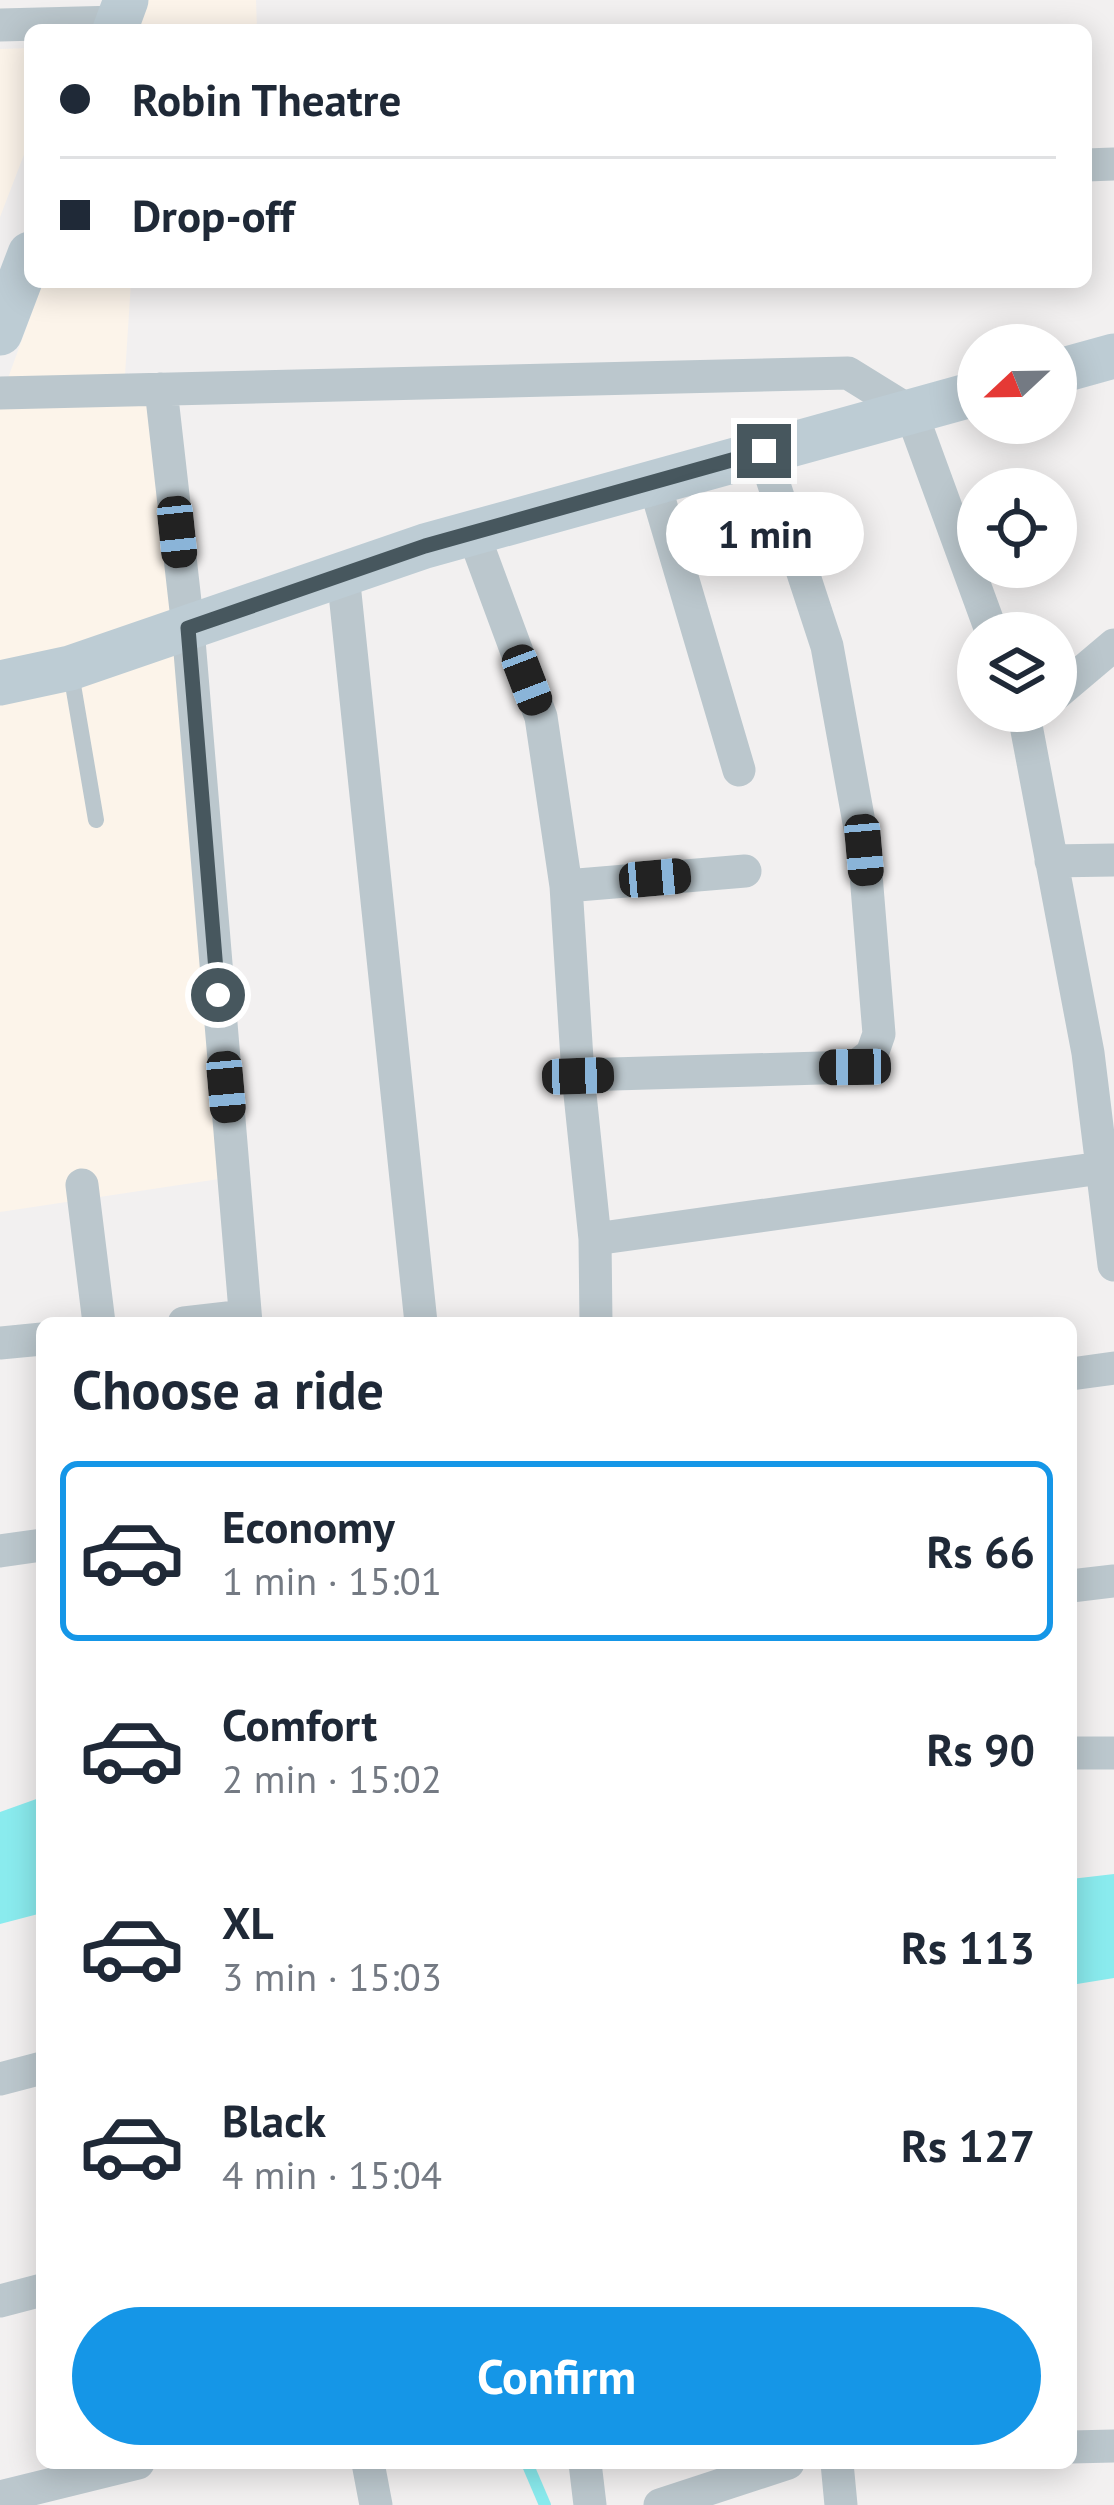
<!DOCTYPE html>
<html lang="en">
<head>
<meta charset="utf-8">
<style>
	body { margin:0; font-family:"PT Sans",sans-serif; background:#f6f6f7; color:#1f2937; height:100vh; display:flex; flex-direction:column; font-size:45px; white-space:nowrap }
	* { box-sizing:border-box; margin:0 }
	p { font-size:39px; color:#747a83 }
	.icon { flex:none; width:66px; height:66px; fill:none; stroke:currentColor; stroke-width:2; stroke-linecap:round; stroke-linejoin:round }
	.map { position:relative; flex:1; overflow:hidden }
	.sheet { position:absolute; left:36px; top:1317px; width:1041px; height:1152px; display:flex; flex-direction:column; background:#fff; border-radius:18px; box-shadow:0 6px 30px #0003 }
	.sheet>* { flex:none }
	.hud { position:absolute; left:24px; top:24px; width:1068px; height:264px; border-radius:18px; box-shadow:0 6px 30px #0003; display:grid; align-content:center; height:264px; padding:0 36px; background:#fff }
	.needle { width:78px; rotate:248deg }
	.controls { position:absolute; left:957px; top:324px; display:grid; gap:24px }
	.controls a { display:grid; place-items:center; width:120px; height:120px; border-radius:50%; background:#fff; box-shadow:0 6px 30px #0003; font-size:60px }
	.end { position:absolute; width:54px; height:54px; margin:-27px; border:15px solid #47575e; background:#fff; box-shadow:0 0 0 6px #fff }
	.from { border-radius:50% }
	.bubble { position:absolute; height:84px; border-radius:42px; background:#fff; box-shadow:0 6px 30px #0003; font-size:39px; font-weight:700; line-height:84px; text-align:center }
	.car { position:absolute; width:36px; height:72px; margin:-36px -18px; border-radius:15px; box-shadow:0 0 9px 3px #0007; background:linear-gradient(#222 24%,#8ab4d8 0 40%,#222 0 76%,#8ab4d8 0 86%,#222 0) }
	.hud b { display:flex; align-items:center; gap:42px; height:114px; font-size:45px }
	.hud b+b { border-top:3px solid #e0e1e3 }
	.hud i { width:30px; height:30px; background:#1f2937 }
	ul { padding:0; list-style:none }
	li { display:flex; align-items:center; gap:36px; height:180px; margin:0 24px 18px; padding:0 12px; border:6px solid transparent; border-radius:18px }
	li div { flex:1 }
	li b { display:block; font-size:45px }
	li em { font-style:normal; font-weight:700 }
	li.current { border-color:#1596e7 }
	li>.icon { width:108px; height:108px; stroke-width:1.5 }
	h2 { padding:0 36px; font-size:54px; line-height:144px }
	.primary-button { display:flex; gap:24px; margin-top:auto; padding:24px 36px }
	.primary-button a { flex:1; height:138px; border-radius:72px; background:#1596e7; color:#fff; font-size:48px; font-weight:700; line-height:138px; text-align:center }
	.map>svg:first-child { display:block }
</style>
</head>
<body>
<div class="map">
<svg width="1114" height="2505" viewBox="0 0 1114 2505">
	<rect width="100%" height="100%" fill="#f2f0f0"/>
	<path fill="#fcf4ea" d="M147,0H256L257,30H136Z
		M30,48V139L0,217V49Z
		M43,282H131L125,375L158,417L219,1179L0,1212V400Z"/>
	<path fill="#8aebee" d="M42,1797V1913L0,1924V1812Z
		M1114,1874V1978L1071,1985V1879Z"/>
	<g fill="none" stroke-linecap="round" stroke-linejoin="round">
		<path stroke="#8aebee" stroke-width="12" d="M527,2463L545,2505"/>
		<path stroke="#bbc7cd" stroke-width="16" d="M71,673L96,820"/>
		<path stroke="#bbc7cd" stroke-width="33" d="M0,25L118,22
			M1086,165L1114,164
			M161,389L188,628L246,1323
			M0,393L848,373L911,412L992,633
			M654,482L739,770
			M473,533L541,717L566,886L578,1075L595,1239L1101,1168
			M343,574L421,1323
			M1056,694L1114,645
			M1025,720L1088,1053L1114,1265
			M1051,861L1114,860
			M566,886L745,871
			M578,1075L855,1067L872,1054L879,1034L864,850L827,646L763,451
			M82,1185L99,1323
			M595,1239L596,1323
			M184,1323L245,1316
			M0,1343L42,1339
			M1071,1374L1114,1368
			M0,1551L42,1545
			M1071,1586L1114,1581
			M1071,1753H1114
			M0,2079L42,2068
			M0,2301L42,2290
			M1071,2447L1114,2446
			M368,2463L376,2505
			M585,2463L590,2505
			M837,2463L841,2505
			M0,2497L138,2463
			M660,2505L788,2463"/>
		<path stroke="#bdccd4" stroke-width="45" d="M115,30L126,0
			M0,333L30,254
			M1056,372L1114,356
			M0,683L70,668L425,546L978,393"/>
	</g>
	<g fill="none" stroke-linecap="round" stroke-linejoin="round">
		<path stroke="#47575e" stroke-width="15" d="M218,995L188,628L425,546L764,451"/>
	</g>
</svg>
<div class="controls">
<a><svg class="needle" viewBox="-14 -14 28 28"><path d="M0-13l5 13h-10z" fill="#e53935"/><path d="M0 13l5-13h-10z" fill="#747a83"/></svg></a>
<a><svg class="icon" aria-label="locate" viewBox="0 0 24 24"><circle cx="12" cy="12" r="6"/><path d="M12 2v4M12 18v4M2 12h4M18 12h4"/></svg></a>
<a><svg class="icon" aria-label="layers" viewBox="0 0 24 24"><path d="M12 4l9 5-9 5-9-5zM3 14l9 5 9-5"/></svg></a>
</div>
<i class="end from" style="left:218px;top:995px"></i>
<i class="end" style="left:764px;top:451px"></i>
<div class="bubble" style="left:666px;top:492px;width:198px">1 min</div>
<i class="car" style="left:177px;top:532px;rotate:174deg"></i>
<i class="car" style="left:527px;top:680px;rotate:159deg"></i>
<i class="car" style="left:864px;top:850px;rotate:175deg"></i>
<i class="car" style="left:655px;top:878px;rotate:85deg"></i>
<i class="car" style="left:855px;top:1067px;rotate:269deg"></i>
<i class="car" style="left:578px;top:1076px;rotate:88deg"></i>
<i class="car" style="left:226px;top:1087px;rotate:175deg"></i>
<div class="hud">
<b><i class="from"></i>Robin Theatre</b>
<b><i></i>Drop-off</b>
</div>
<section class="sheet">
<h2>Choose a ride</h2>
<ul>
<li class="current"><svg class="icon" aria-label="car" viewBox="0 0 24 24"><path d="M5 17H2v-5l4-1 3-4h7l3 4 3 1v5h-3M9 17h6M6 11h13"/><circle cx="7" cy="17" r="2"/><circle cx="17" cy="17" r="2"/></svg><div><b>Economy</b><p>1 min · 15:01</p></div><em>Rs 66</em></li>
<li><svg class="icon" aria-label="car" viewBox="0 0 24 24"><path d="M5 17H2v-5l4-1 3-4h7l3 4 3 1v5h-3M9 17h6M6 11h13"/><circle cx="7" cy="17" r="2"/><circle cx="17" cy="17" r="2"/></svg><div><b>Comfort</b><p>2 min · 15:02</p></div><em>Rs 90</em></li>
<li><svg class="icon" aria-label="car" viewBox="0 0 24 24"><path d="M5 17H2v-5l4-1 3-4h7l3 4 3 1v5h-3M9 17h6M6 11h13"/><circle cx="7" cy="17" r="2"/><circle cx="17" cy="17" r="2"/></svg><div><b>XL</b><p>3 min · 15:03</p></div><em>Rs 113</em></li>
<li><svg class="icon" aria-label="car" viewBox="0 0 24 24"><path d="M5 17H2v-5l4-1 3-4h7l3 4 3 1v5h-3M9 17h6M6 11h13"/><circle cx="7" cy="17" r="2"/><circle cx="17" cy="17" r="2"/></svg><div><b>Black</b><p>4 min · 15:04</p></div><em>Rs 127</em></li>
</ul>
<div class="primary-button"><a>Confirm</a></div>
</section>
</div>
</body>
</html>
